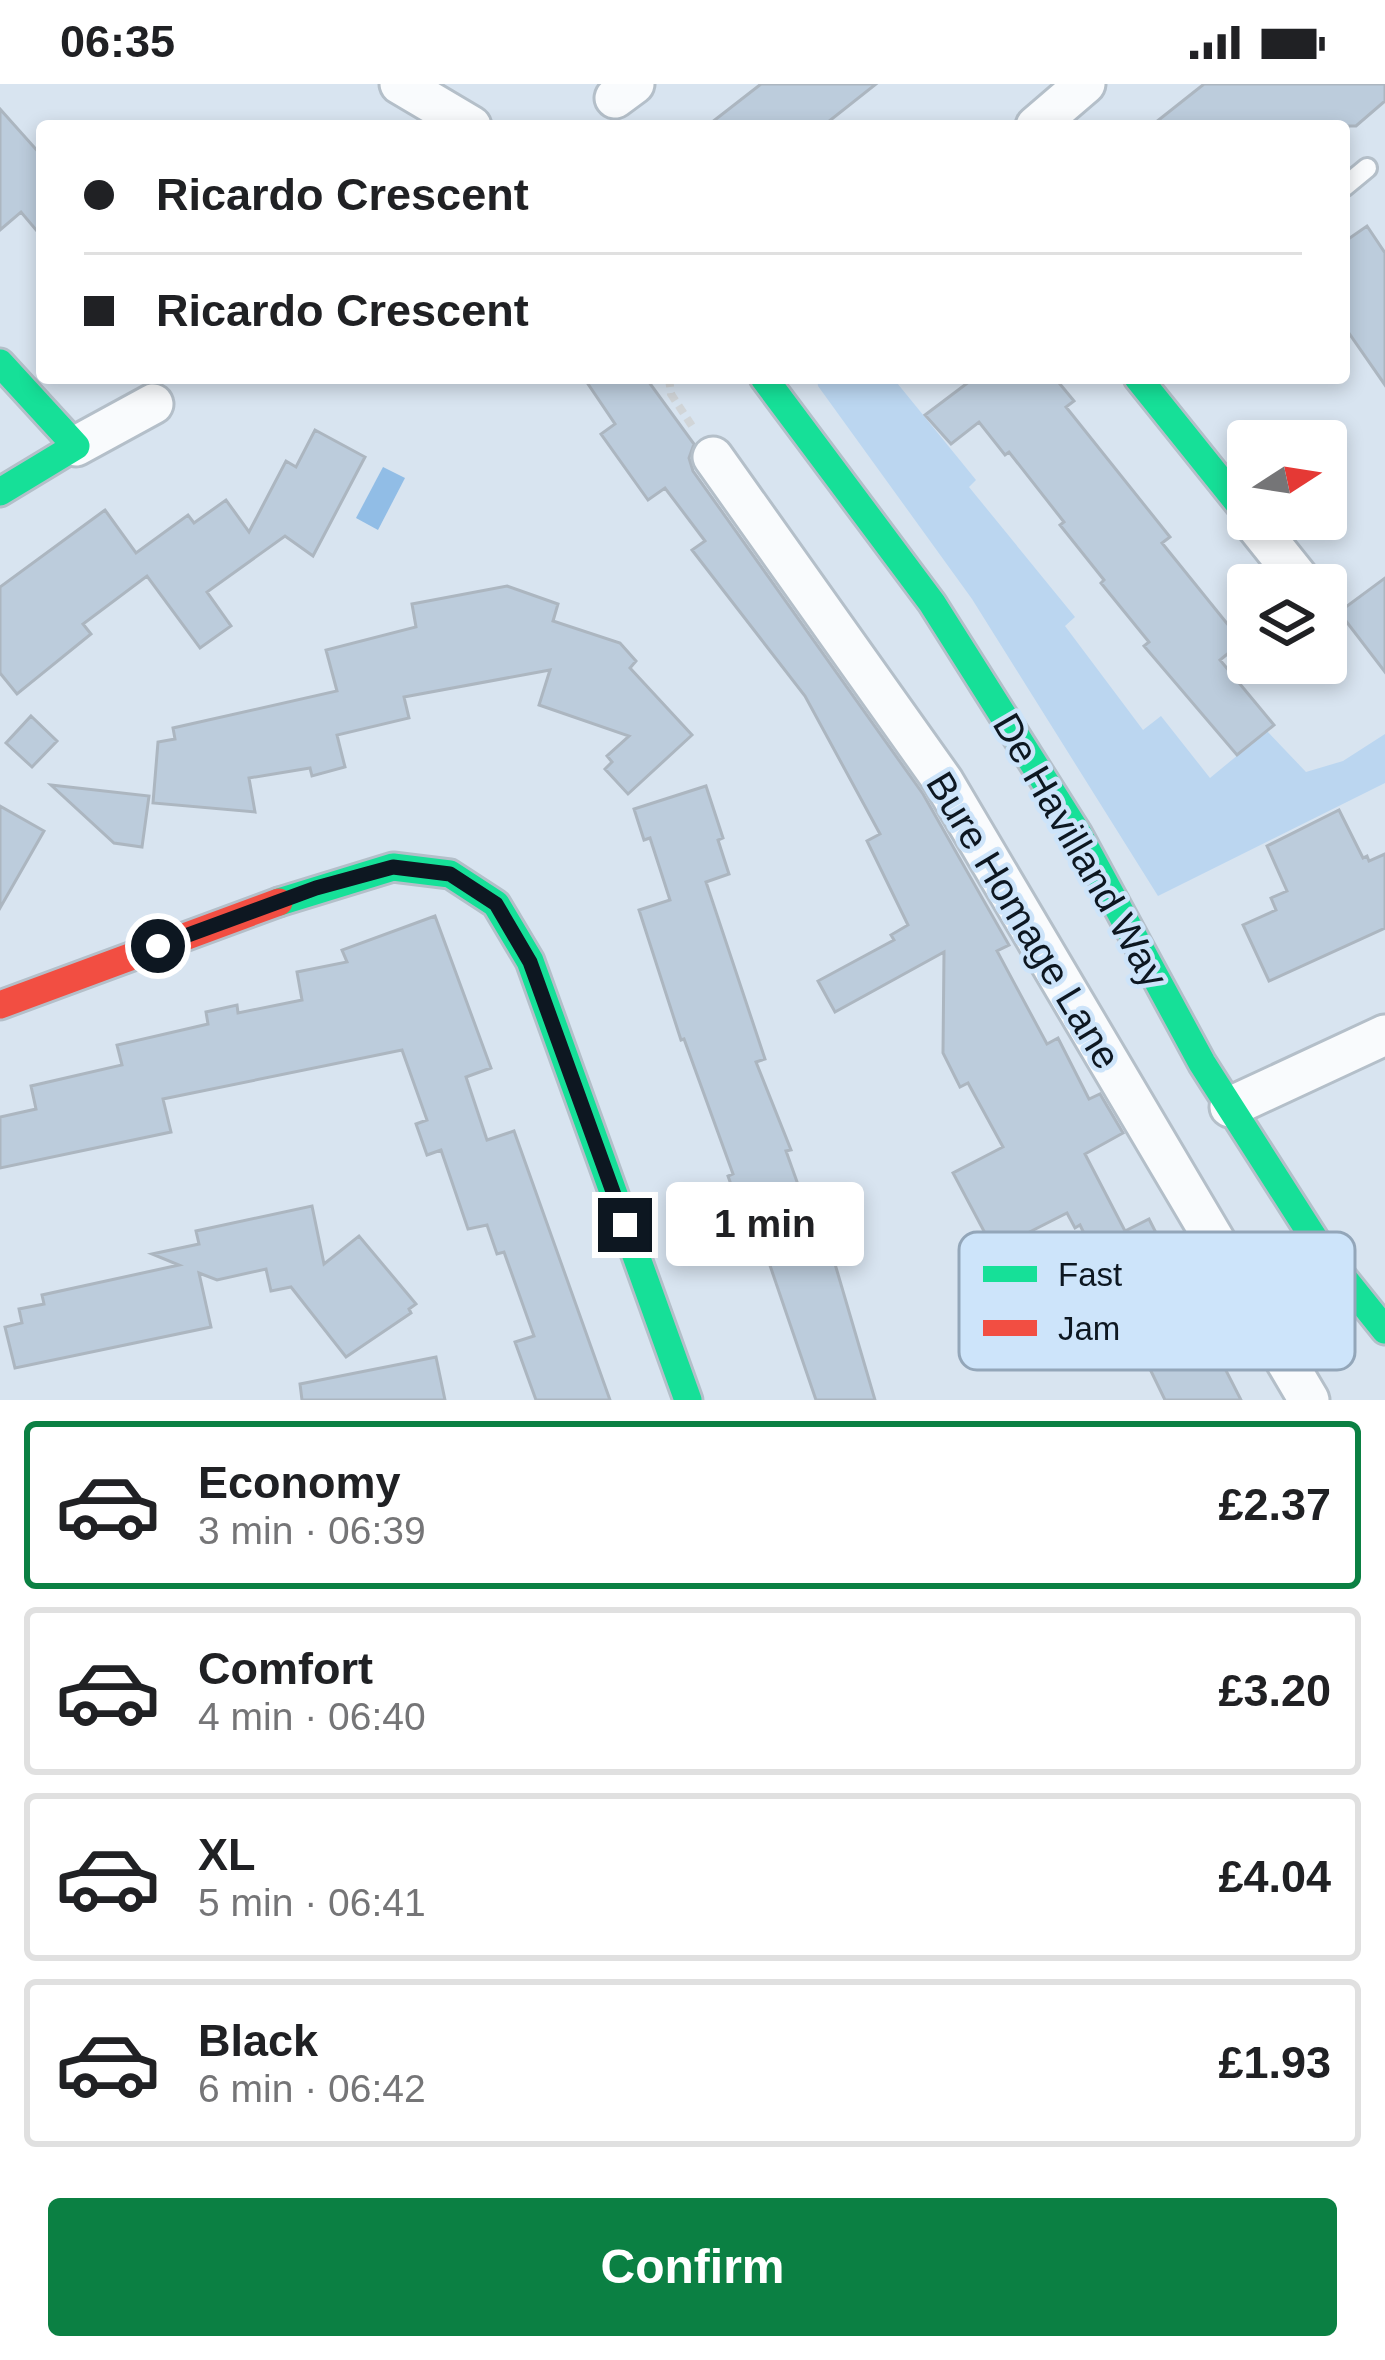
<!DOCTYPE html>
<html lang="en">
<head>
<meta charset="utf-8">
<style>
	body { margin:0; font-family:Helvetica,sans-serif; background:#f2f2f2; color:#202124; height:100vh; display:flex; flex-direction:column; font-size:45px; white-space:nowrap }
	* { box-sizing:border-box; margin:0 }
	p { font-size:39px; color:#757577 }
	.icon { flex:none; width:66px; height:66px; fill:none; stroke:currentColor; stroke-width:2; stroke-linecap:round; stroke-linejoin:round }
	.map { position:relative; height:1316px; overflow:hidden }
	.details { display:flex; flex-direction:column; background:#fff; flex:1 }
	.details>* { flex:none }
	.top-card { position:absolute; left:36px; top:36px; width:1314px; height:264px; border-radius:12px; box-shadow:0 6px 18px #0003; display:grid; align-content:center; height:264px; padding:0 48px; background:#fff }
	.needle { width:78px; rotate:78deg }
	.fabs { position:absolute; left:1227px; top:336px; display:grid; gap:24px }
	.fabs a { display:grid; place-items:center; width:120px; height:120px; border-radius:12px; background:#fff; box-shadow:0 6px 18px #0003; font-size:60px }
	.end { position:absolute; width:54px; height:54px; margin:-27px; border:15px solid #0d1721; background:#fff; box-shadow:0 0 0 6px #fff }
	.from { border-radius:50% }
	.bubble { position:absolute; height:84px; border-radius:12px; background:#fff; box-shadow:0 6px 18px #0003; font-size:39px; font-weight:800; line-height:84px; text-align:center }
	.top-card b { display:flex; align-items:center; gap:42px; height:114px; font-size:45px }
	.top-card b+b { border-top:3px solid #e0e0e0 }
	.top-card i { width:30px; height:30px; background:#202124 }
	ul { padding:21px 0 0; list-style:none }
	li { display:flex; align-items:center; gap:36px; height:168px; margin:0 24px 18px; padding:0 24px; border:6px solid #e0e0e0; border-radius:12px }
	li div { flex:1 }
	li b { display:block; font-size:45px }
	li em { font-style:normal; font-weight:800 }
	li.current { border-color:#0b8043 }
	li>.icon { width:108px; height:108px; stroke-width:1.5 }
	.action { display:flex; gap:24px; margin-top:auto; padding:24px 48px }
	.action a { flex:1; height:138px; border-radius:12px; background:#0b8043; color:#fff; font-size:48px; font-weight:800; line-height:138px; text-align:center }
	.status { display:flex; justify-content:space-between; align-items:center; height:84px; padding:0 60px; background:#fff; direction:ltr }
	.status svg { height:33px; fill:currentColor }
	.map>svg:first-child { display:block }
</style>
</head>
<body>
<div class="status"><b>06:35</b><svg viewBox="0 0 49 12"><path d="M0 12V9h3v3zM5 12V6h3v6zM10 12V3h3v9zM15 12V0h3v12zM26 1h20v11H26zM47 4h2v5h-2z"/></svg></div>
<div class="map">
<svg width="1385" height="1316" viewBox="0 0 1385 1316">
	<rect width="100%" height="100%" fill="#d8e4f0"/>
	<path fill="#bbd6f0" d="M817,294H893L976,396L969,403L1075,533L1065,542L1143,646L1161,632L1210,694L1267,647L1306,688L1343,677L1385,650V699L1158,812L972,515L818,302Z"/>
	<path fill="#91bde6" d="M383,383L405,394L378,446L356,434Z"/>
	<path fill="#bcccdc" stroke="#acb6c0" stroke-width="3" d="M761,0H876L823,42H707Z
		M1204,0H1385V17L1356,42H1151Z
		M0,25L42,72V153L21,128L0,146Z
		M1367,142L1385,169V301L1344,242V158Z
		M584,294H646L694,360L689,374L693,387L923,710L1009,861L997,867L1047,960L1058,954L1089,1015L1100,1010L1123,1049L1085,1070L1125,1147L1149,1135L1241,1316H1165L1080,1141L1075,1144L1067,1129L994,1166L953,1089L1003,1063L968,999L960,1003L943,969L944,868L835,928L818,897L894,856L891,851L908,841L867,757L880,750L805,612L692,466L705,457L665,404L648,416L601,350L615,340Z
		M974,294H1055L1074,317L1066,323L1170,453L1162,459L1242,558L1220,576L1274,641L1237,671L1144,562L1149,558L1101,499L1104,496L1060,441L1064,438L1009,368L1005,371L979,338L951,360L925,331Z
		M315,346L365,373L313,472L285,452L207,508L231,542L200,564L147,492L83,540L91,550L17,610L0,589V503L105,426L136,469L188,431L194,439L226,416L249,448L286,377L296,383Z
		M1385,494V588L1339,528Z
		M507,502L558,520L553,537L620,559L636,577L630,584L692,651L628,710L605,685L612,678L607,672L629,652L539,621L550,586L404,613L409,634L337,651L345,683L312,692L310,684L249,694L255,728L153,719L158,658L175,655L173,644L337,607L326,566L416,543L412,520Z
		M31,632L57,657L32,683L6,659Z
		M51,701L149,712L142,763L114,759Z
		M706,702L723,754L718,756L729,790L706,798L765,975L756,978L791,1066L786,1067L811,1137L817,1136L826,1164L830,1163L875,1316H816L749,1120L739,1123L728,1092L733,1090L684,955L681,956L639,826L670,816L650,754L644,756L634,725Z
		M0,722L44,747L0,824Z
		M1339,726L1363,774L1367,772L1369,777L1385,770V844L1269,897L1243,841L1276,826L1271,814L1287,807L1267,762Z
		M435,832L491,984L466,993L487,1056L514,1047L610,1316H536L515,1258L534,1252L504,1168L497,1170L487,1141L468,1145L441,1066L427,1071L416,1040L427,1036L402,966L163,1015L171,1048L0,1084V1033L36,1025L31,1002L122,981L117,961L208,940L206,928L237,921L238,929L302,916L297,888L347,878L342,866Z
		M312,1122L324,1180L359,1152L416,1220L409,1225L411,1229L346,1273L291,1203L271,1207L266,1185L217,1196L199,1189L211,1243L15,1284L5,1243L22,1239L19,1225L44,1220L42,1211L179,1181L152,1170L199,1160L196,1147Z
		M436,1273L445,1316H302L300,1300Z"/>
	<g fill="none" stroke-linecap="round" stroke-linejoin="round">
		<defs>
			<path id="lane" d="M1344,103L1367,84"/>
			<path id="street" d="M400,0L471,42
				M615,14L634,0
				M1036,42L1085,0
				M76,362L153,320
				M713,373L943,697L1309,1316
				M1251,435L1299,495
				M1230,1023L1385,951"/>
			<path id="fast" d="M0,279L76,362L0,408
				M764,294L932,519L1078,750L1202,979L1324,1170L1385,1246
				M1138,294L1248,431
				M279,818L393,783L450,790L496,820L530,877L688,1316"/>
			<path id="jam" d="M0,921L279,818"/>
		</defs>
		<use href="#lane" stroke="#b4bfc9" stroke-width="24"/>
		<use href="#street" stroke="#b4bfc9" stroke-width="45"/>
		<use href="#fast" stroke="#b4bfc9" stroke-width="33"/>
		<use href="#jam" stroke="#b4bfc9" stroke-width="33"/>
		<path stroke="#d1d5d8" stroke-width="8" stroke-dasharray="9 6" stroke-linecap="butt" d="M669,294L671,310L692,342"/>
		<use href="#lane" stroke="#f9fbfd" stroke-width="18"/>
		<use href="#street" stroke="#f9fbfd" stroke-width="39"/>
		<use href="#fast" stroke="#16e098" stroke-width="27"/>
		<use href="#jam" stroke="#f24e42" stroke-width="27"/>
	</g>
	<g fill="none" stroke-linecap="round" stroke-linejoin="round">
		<path stroke="#0d1721" stroke-width="15" d="M158,862L316,804L393,783L450,790L496,820L530,878L625,1141"/>
	</g>
	<g text-anchor="middle" stroke-width="9" stroke-linejoin="round" paint-order="stroke">
		<g font-size="39" fill="#0d1721" stroke="#cde4fa">
			<text transform="translate(1081 766) rotate(60)" y="14">De Havilland Way</text>
			<text transform="translate(1024 836) rotate(59)" y="14">Bure Homage Lane</text>
		</g>
	</g>
	<rect x="959" y="1148" width="396" height="138" rx="18" fill="#cde4fa" stroke="#93a6b9" stroke-width="3"/>
	<rect x="983" y="1182" width="54" height="16" fill="#16e098"/>
	<rect x="983" y="1236" width="54" height="16" fill="#f24e42"/>
	<g font-size="33" fill="#0d1721">
		<text x="1058" y="1202">Fast</text>
		<text x="1058" y="1256">Jam</text>
	</g>
</svg>
<div class="fabs">
<a><svg class="needle" viewBox="-14 -14 28 28"><path d="M0-13l5 13h-10z" fill="#e53935"/><path d="M0 13l5-13h-10z" fill="#757577"/></svg></a>
<a><svg class="icon" aria-label="layers" viewBox="0 0 24 24"><path d="M12 4l9 5-9 5-9-5zM3 14l9 5 9-5"/></svg></a>
</div>
<i class="end from" style="left:158px;top:862px"></i>
<i class="end" style="left:625px;top:1141px"></i>
<div class="bubble" style="left:666px;top:1098px;width:198px">1 min</div>
<div class="top-card">
<b><i class="from"></i>Ricardo Crescent</b>
<b><i></i>Ricardo Crescent</b>
</div>
</div>
<section class="details">
<ul>
<li class="current"><svg class="icon" aria-label="car" viewBox="0 0 24 24"><path d="M5 17H2v-5l4-1 3-4h7l3 4 3 1v5h-3M9 17h6M6 11h13"/><circle cx="7" cy="17" r="2"/><circle cx="17" cy="17" r="2"/></svg><div><b>Economy</b><p>3 min · 06:39</p></div><em>£2.37</em></li>
<li><svg class="icon" aria-label="car" viewBox="0 0 24 24"><path d="M5 17H2v-5l4-1 3-4h7l3 4 3 1v5h-3M9 17h6M6 11h13"/><circle cx="7" cy="17" r="2"/><circle cx="17" cy="17" r="2"/></svg><div><b>Comfort</b><p>4 min · 06:40</p></div><em>£3.20</em></li>
<li><svg class="icon" aria-label="car" viewBox="0 0 24 24"><path d="M5 17H2v-5l4-1 3-4h7l3 4 3 1v5h-3M9 17h6M6 11h13"/><circle cx="7" cy="17" r="2"/><circle cx="17" cy="17" r="2"/></svg><div><b>XL</b><p>5 min · 06:41</p></div><em>£4.04</em></li>
<li><svg class="icon" aria-label="car" viewBox="0 0 24 24"><path d="M5 17H2v-5l4-1 3-4h7l3 4 3 1v5h-3M9 17h6M6 11h13"/><circle cx="7" cy="17" r="2"/><circle cx="17" cy="17" r="2"/></svg><div><b>Black</b><p>6 min · 06:42</p></div><em>£1.93</em></li>
</ul>
<div class="action"><a>Confirm</a></div>
</section>
</body>
</html>
